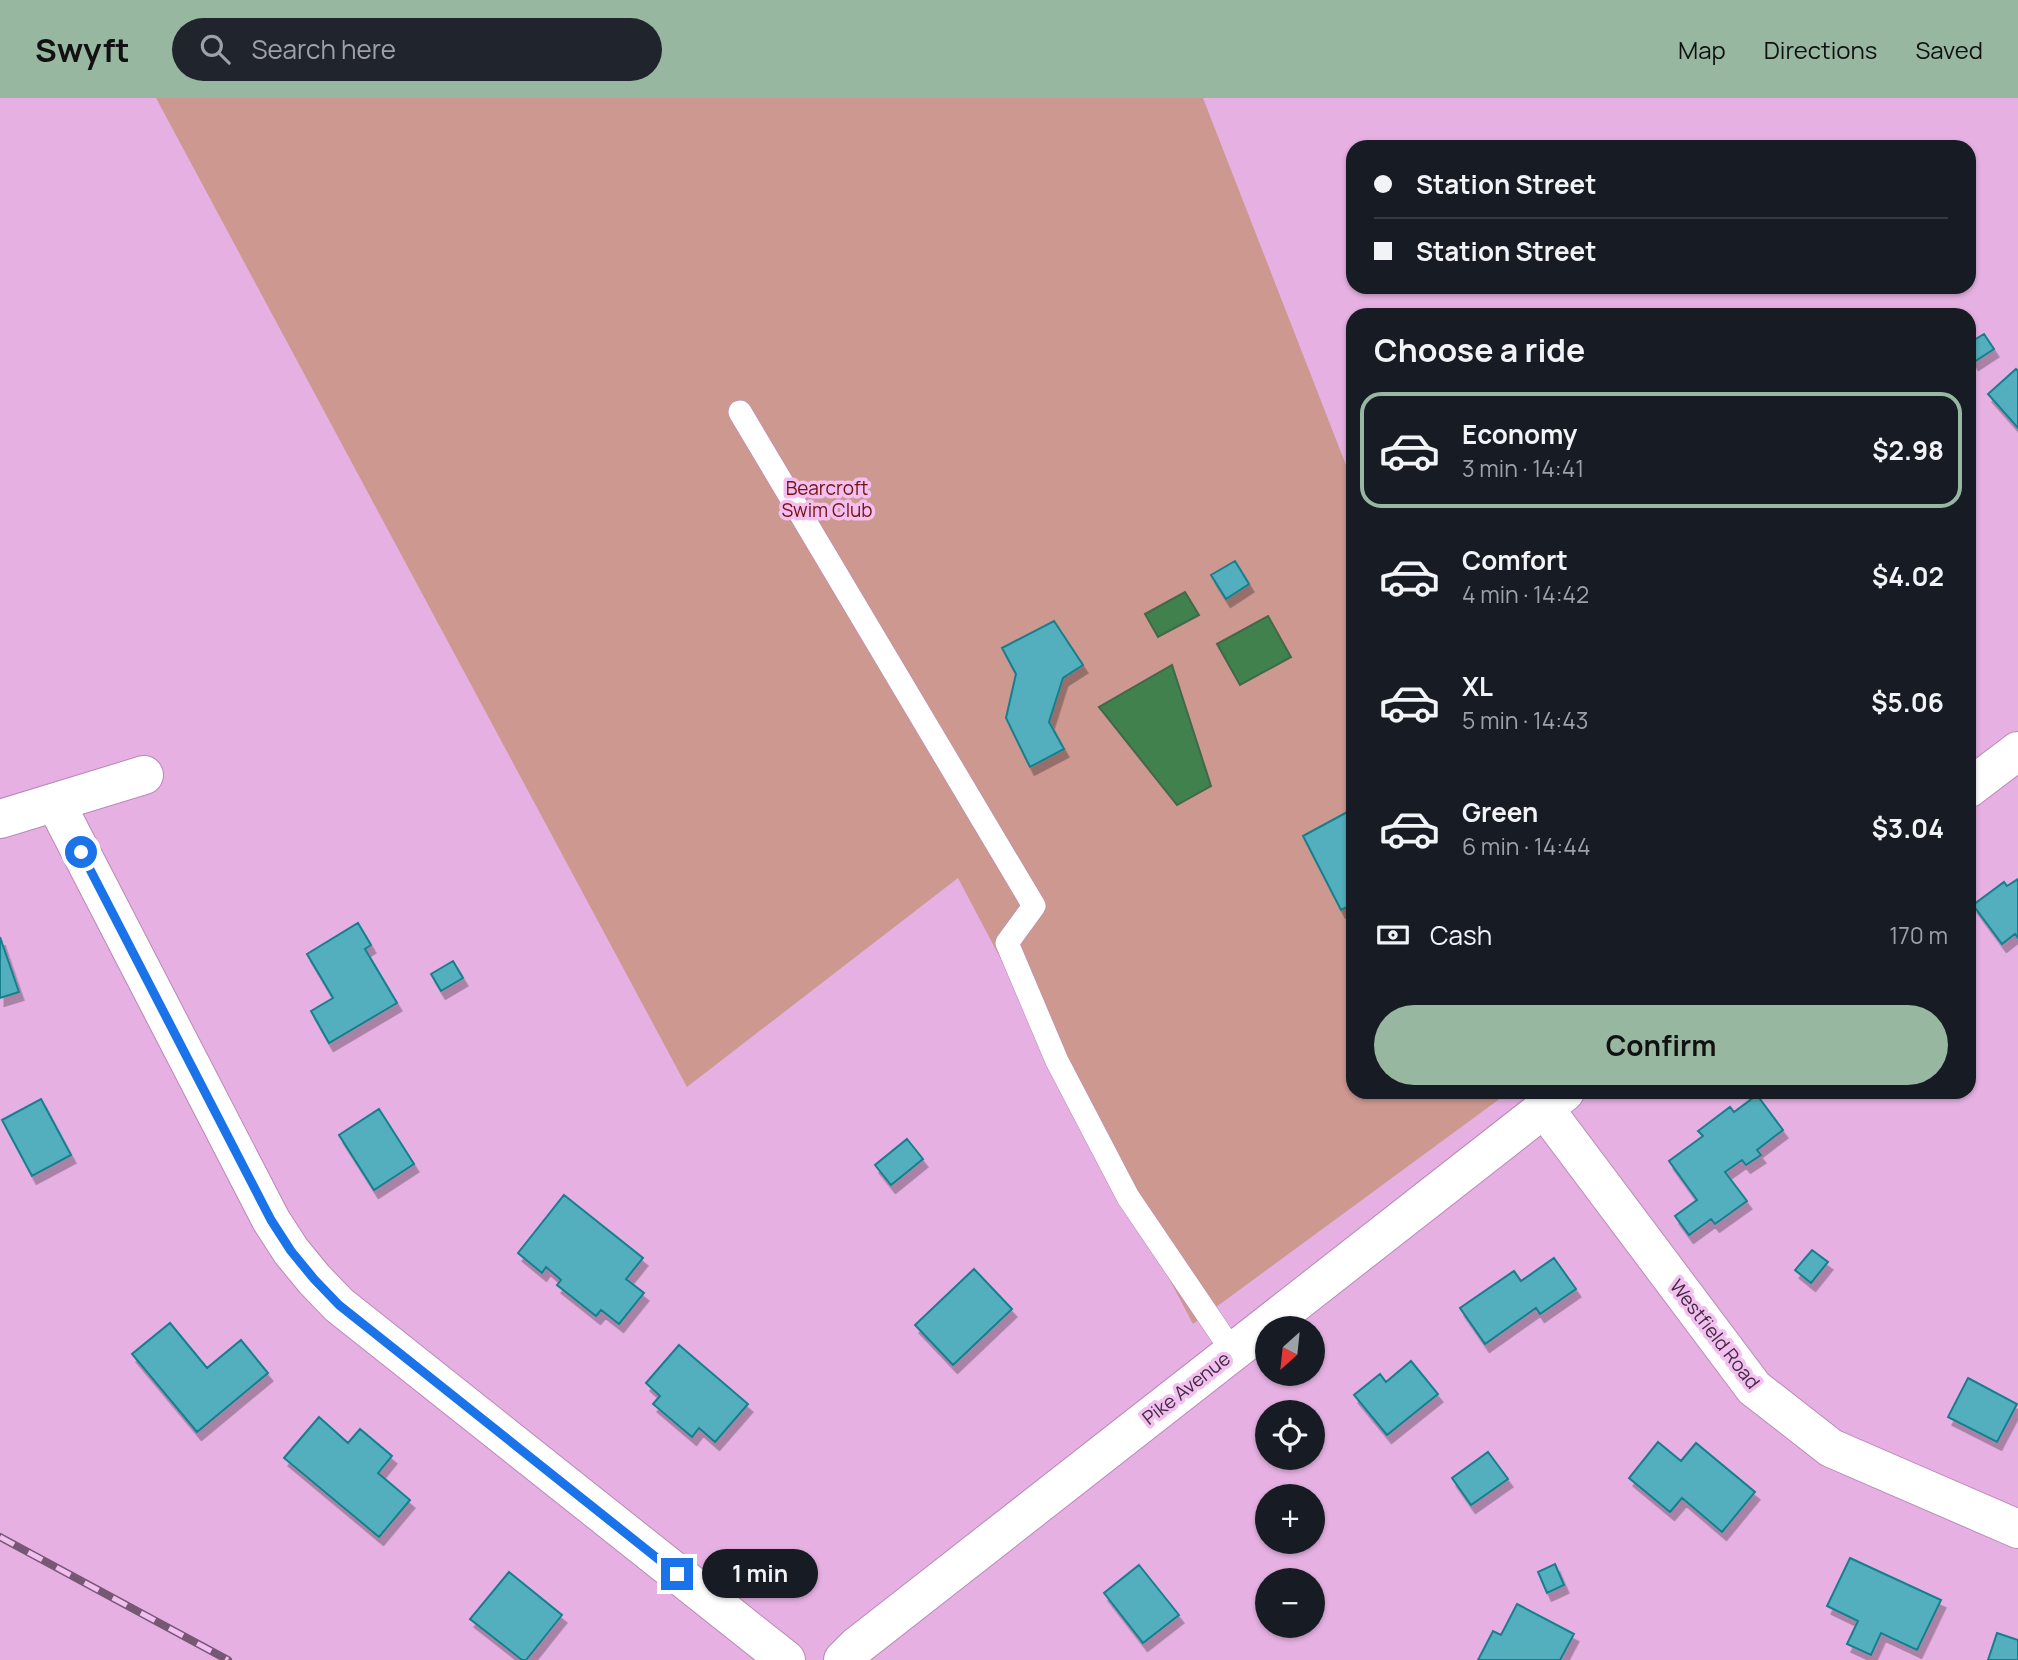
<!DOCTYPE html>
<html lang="en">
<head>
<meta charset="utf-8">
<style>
	body { margin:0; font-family:Manrope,sans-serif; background:#20242c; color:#f1f3f6; height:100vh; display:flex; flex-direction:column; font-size:26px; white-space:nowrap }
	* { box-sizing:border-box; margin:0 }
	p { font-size:23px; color:#9ea1a6 }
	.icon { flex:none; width:38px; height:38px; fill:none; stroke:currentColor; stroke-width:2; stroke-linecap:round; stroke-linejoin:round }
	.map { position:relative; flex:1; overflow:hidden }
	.side { position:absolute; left:1346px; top:210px; width:630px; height:791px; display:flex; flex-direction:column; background:#171b24; border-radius:21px; box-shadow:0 2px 5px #0004 }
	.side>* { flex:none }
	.top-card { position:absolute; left:1346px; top:42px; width:630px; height:154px; border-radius:21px; box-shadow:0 2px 5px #0004; display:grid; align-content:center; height:154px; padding:0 28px; background:#171b24 }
	.needle { width:46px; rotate:207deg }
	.fabs { position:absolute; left:1255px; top:1218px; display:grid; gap:14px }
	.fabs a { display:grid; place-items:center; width:70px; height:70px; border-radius:50%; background:#171b24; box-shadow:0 2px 5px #0004; font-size:35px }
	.end { position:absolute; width:32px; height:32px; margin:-16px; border:9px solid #1a73e8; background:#fff; box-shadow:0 0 0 4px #fff }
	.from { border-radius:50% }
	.bubble { position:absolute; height:49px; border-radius:24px; background:#171b24; box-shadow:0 2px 5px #0004; font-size:23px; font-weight:700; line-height:49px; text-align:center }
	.top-card b { display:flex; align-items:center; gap:24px; height:66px; font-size:26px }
	.top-card b+b { border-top:2px solid #363941 }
	.top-card i { width:18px; height:18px; background:#f1f3f6 }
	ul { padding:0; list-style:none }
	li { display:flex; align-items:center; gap:21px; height:116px; margin:0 14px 10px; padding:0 14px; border:4px solid transparent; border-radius:21px }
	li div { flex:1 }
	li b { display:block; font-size:26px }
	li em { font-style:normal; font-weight:700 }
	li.active { border-color:#97b7a1 }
	li>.icon { width:63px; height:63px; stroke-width:1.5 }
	h2 { padding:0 28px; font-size:32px; line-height:84px }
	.pay { display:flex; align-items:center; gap:18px; height:77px; padding:0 28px; font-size:26px }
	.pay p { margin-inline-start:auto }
	.cta { display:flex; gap:14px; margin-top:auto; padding:14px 28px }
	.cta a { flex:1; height:80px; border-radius:42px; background:#97b7a1; color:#111; font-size:28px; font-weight:700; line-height:80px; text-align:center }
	header { display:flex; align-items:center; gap:42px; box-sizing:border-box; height:98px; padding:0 35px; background:#97b7a1; color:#111 }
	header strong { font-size:33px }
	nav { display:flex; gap:38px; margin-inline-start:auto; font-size:24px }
	.search { width:490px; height:63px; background:#20242c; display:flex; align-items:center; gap:18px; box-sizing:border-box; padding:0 24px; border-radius:38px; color:#9ea1a6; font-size:26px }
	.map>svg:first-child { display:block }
</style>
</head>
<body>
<header>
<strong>Swyft</strong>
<div class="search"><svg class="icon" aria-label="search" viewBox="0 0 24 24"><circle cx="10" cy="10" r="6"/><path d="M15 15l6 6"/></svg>Search here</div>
<nav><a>Map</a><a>Directions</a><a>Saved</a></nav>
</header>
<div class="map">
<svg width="2018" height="1562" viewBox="0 0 2018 1562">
	<defs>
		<filter id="shadow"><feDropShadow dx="4.5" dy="8" stdDeviation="0" flood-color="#0004"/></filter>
	</defs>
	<rect width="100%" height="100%" fill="#e6b1e2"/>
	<path fill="#cd9890" d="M156,0H1203L1353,385V994H1509L1193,1226L958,780L687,989Z"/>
	<path fill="#41814d" stroke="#416849" stroke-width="2" d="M1185,494L1199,517L1158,539L1145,516Z
		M1268,518L1291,559L1240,587L1217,546Z
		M1172,567L1211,688L1177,707L1099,609Z"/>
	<path fill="#53afbd" stroke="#177f8d" stroke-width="2" filter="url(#shadow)" d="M1984,236L1994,251L1974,264L1969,256V245Z
		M2016,271L2018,273V330L1988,296Z
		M1235,463L1249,486L1226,501L1211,477Z
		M1054,523L1083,567L1063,580L1049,624L1064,651L1030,669L1006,620L1016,576L1002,550Z
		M1351,712L1353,806L1341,812L1303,738Z
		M2018,781V840L2015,836L2002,846L1973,807L2004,784L2007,788Z
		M358,825L371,847L365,851L397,905L329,945L311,913L333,900L307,856Z
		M0,839L19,894L0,900Z
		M453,863L463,880L441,893L431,876Z
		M1757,997L1783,1032L1757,1052L1761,1057L1746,1067L1742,1062L1725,1074L1747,1103L1715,1126L1711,1121L1689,1137L1675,1118L1697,1102L1669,1063L1703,1038L1698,1033L1730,1009L1734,1014Z
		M41,1001L71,1057L32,1078L2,1022Z
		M379,1011L414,1066L374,1092L339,1037Z
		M907,1041L923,1061L891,1087L875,1067Z
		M564,1097L643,1160L626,1181L644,1195L619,1226L601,1212L596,1218L557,1187L561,1182L546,1169L542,1175L518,1155Z
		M1812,1152L1828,1164L1811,1185L1795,1172Z
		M1554,1160L1576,1191L1540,1216L1536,1210L1485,1246L1460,1210L1514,1173L1521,1183Z
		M974,1171L1012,1211L953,1267L915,1227Z
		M170,1225L207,1270L241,1242L268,1275L197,1334L132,1256Z
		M679,1247L748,1306L715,1344L699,1330L692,1339L653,1306L660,1298L646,1285Z
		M1411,1263L1438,1296L1387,1337L1354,1297L1380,1276L1386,1284Z
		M1968,1280L2017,1306L1997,1344L1948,1319Z
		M319,1319L348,1345L360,1331L392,1358L378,1375L410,1402L379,1439L284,1360Z
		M1658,1344L1681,1363L1696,1345L1755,1394L1722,1434L1682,1400L1670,1414L1629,1380Z
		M1488,1354L1508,1381L1471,1407L1452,1380Z
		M1850,1460L1941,1502L1917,1552L1881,1535L1871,1557L1847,1546L1858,1523L1827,1508Z
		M1555,1466L1564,1487L1547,1495L1538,1474Z
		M1139,1467L1179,1517L1143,1545L1104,1495Z
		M509,1474L562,1517L526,1562H522L470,1521Z
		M1517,1506L1574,1536L1560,1562H1478L1493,1533L1501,1537Z
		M1997,1535L2018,1542V1562H1988Z"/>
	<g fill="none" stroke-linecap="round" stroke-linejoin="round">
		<defs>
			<path id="lane" d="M740,314L1034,808L1007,845L1057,963L1128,1099L1233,1254"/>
			<path id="street" d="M56,706L271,1122L291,1153L314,1181L339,1207L368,1230L786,1562
				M0,721L144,677
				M1544,1010L1754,1290L1831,1350L2018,1431"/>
			<path id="secondary" d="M1969,690L2018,653
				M843,1562L857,1548L1565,994"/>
		</defs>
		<use href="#lane" stroke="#bb88b8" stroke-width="24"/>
		<use href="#street" stroke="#bb88b8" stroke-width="40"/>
		<use href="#secondary" stroke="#bb88b8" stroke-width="40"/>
		<use href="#lane" stroke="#fff" stroke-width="23"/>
		<use href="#street" stroke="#fff" stroke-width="38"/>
		<use href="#secondary" stroke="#fff" stroke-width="38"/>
		<defs>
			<path id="rail" d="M0,1439L228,1562"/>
		</defs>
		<use href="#rail" stroke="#765774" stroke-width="8"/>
		<use href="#rail" stroke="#f3bef0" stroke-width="5" stroke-dasharray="16" stroke-linecap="butt"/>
	</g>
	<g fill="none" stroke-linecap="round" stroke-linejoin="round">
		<path stroke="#1a73e8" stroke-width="9" d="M81,754L271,1122L291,1153L314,1181L339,1207L368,1230L677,1476"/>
	</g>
	<g text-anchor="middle" stroke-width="7" stroke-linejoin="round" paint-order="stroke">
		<g font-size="19" fill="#76120e" stroke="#f3bef0">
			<text x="827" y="397">Bearcroft<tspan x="827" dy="22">Swim Club</tspan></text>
		</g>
		<g font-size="19" fill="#412c40" stroke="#f3bef0">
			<text transform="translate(1715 1236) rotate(52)" y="7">Westfield Road</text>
			<text transform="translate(1186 1290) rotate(-38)" y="7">Pike Avenue</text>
		</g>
	</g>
</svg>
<div class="fabs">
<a><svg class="needle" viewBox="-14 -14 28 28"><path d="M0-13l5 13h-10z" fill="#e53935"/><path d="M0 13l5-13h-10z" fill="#9ea1a6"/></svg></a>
<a><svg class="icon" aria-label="locate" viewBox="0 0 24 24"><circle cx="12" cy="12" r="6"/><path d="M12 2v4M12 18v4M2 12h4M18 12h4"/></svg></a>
<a>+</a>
<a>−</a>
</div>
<i class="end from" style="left:81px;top:754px"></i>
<i class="end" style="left:677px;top:1476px"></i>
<div class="bubble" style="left:702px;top:1451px;width:116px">1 min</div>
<div class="top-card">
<b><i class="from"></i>Station Street</b>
<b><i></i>Station Street</b>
</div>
<section class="side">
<h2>Choose a ride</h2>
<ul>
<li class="active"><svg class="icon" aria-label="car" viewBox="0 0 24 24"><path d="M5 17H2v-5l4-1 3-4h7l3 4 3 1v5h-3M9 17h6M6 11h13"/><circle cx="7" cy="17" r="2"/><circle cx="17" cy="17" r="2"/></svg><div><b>Economy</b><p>3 min · 14:41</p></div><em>$2.98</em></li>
<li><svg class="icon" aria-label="car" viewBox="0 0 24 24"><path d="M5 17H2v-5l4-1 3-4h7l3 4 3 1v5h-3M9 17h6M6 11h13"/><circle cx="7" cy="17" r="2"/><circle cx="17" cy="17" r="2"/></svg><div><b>Comfort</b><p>4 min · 14:42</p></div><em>$4.02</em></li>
<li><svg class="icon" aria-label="car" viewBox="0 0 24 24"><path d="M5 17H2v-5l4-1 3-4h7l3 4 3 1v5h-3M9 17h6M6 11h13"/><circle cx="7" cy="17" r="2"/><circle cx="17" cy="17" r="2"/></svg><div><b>XL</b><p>5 min · 14:43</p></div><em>$5.06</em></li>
<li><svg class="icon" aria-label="car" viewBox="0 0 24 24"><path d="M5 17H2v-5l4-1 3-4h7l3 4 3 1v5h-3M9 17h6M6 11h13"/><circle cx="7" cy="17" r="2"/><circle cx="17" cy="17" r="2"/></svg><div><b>Green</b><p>6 min · 14:44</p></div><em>$3.04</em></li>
</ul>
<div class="pay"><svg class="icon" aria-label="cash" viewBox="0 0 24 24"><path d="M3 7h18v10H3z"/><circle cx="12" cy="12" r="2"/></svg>Cash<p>170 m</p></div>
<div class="cta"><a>Confirm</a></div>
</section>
</div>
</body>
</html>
